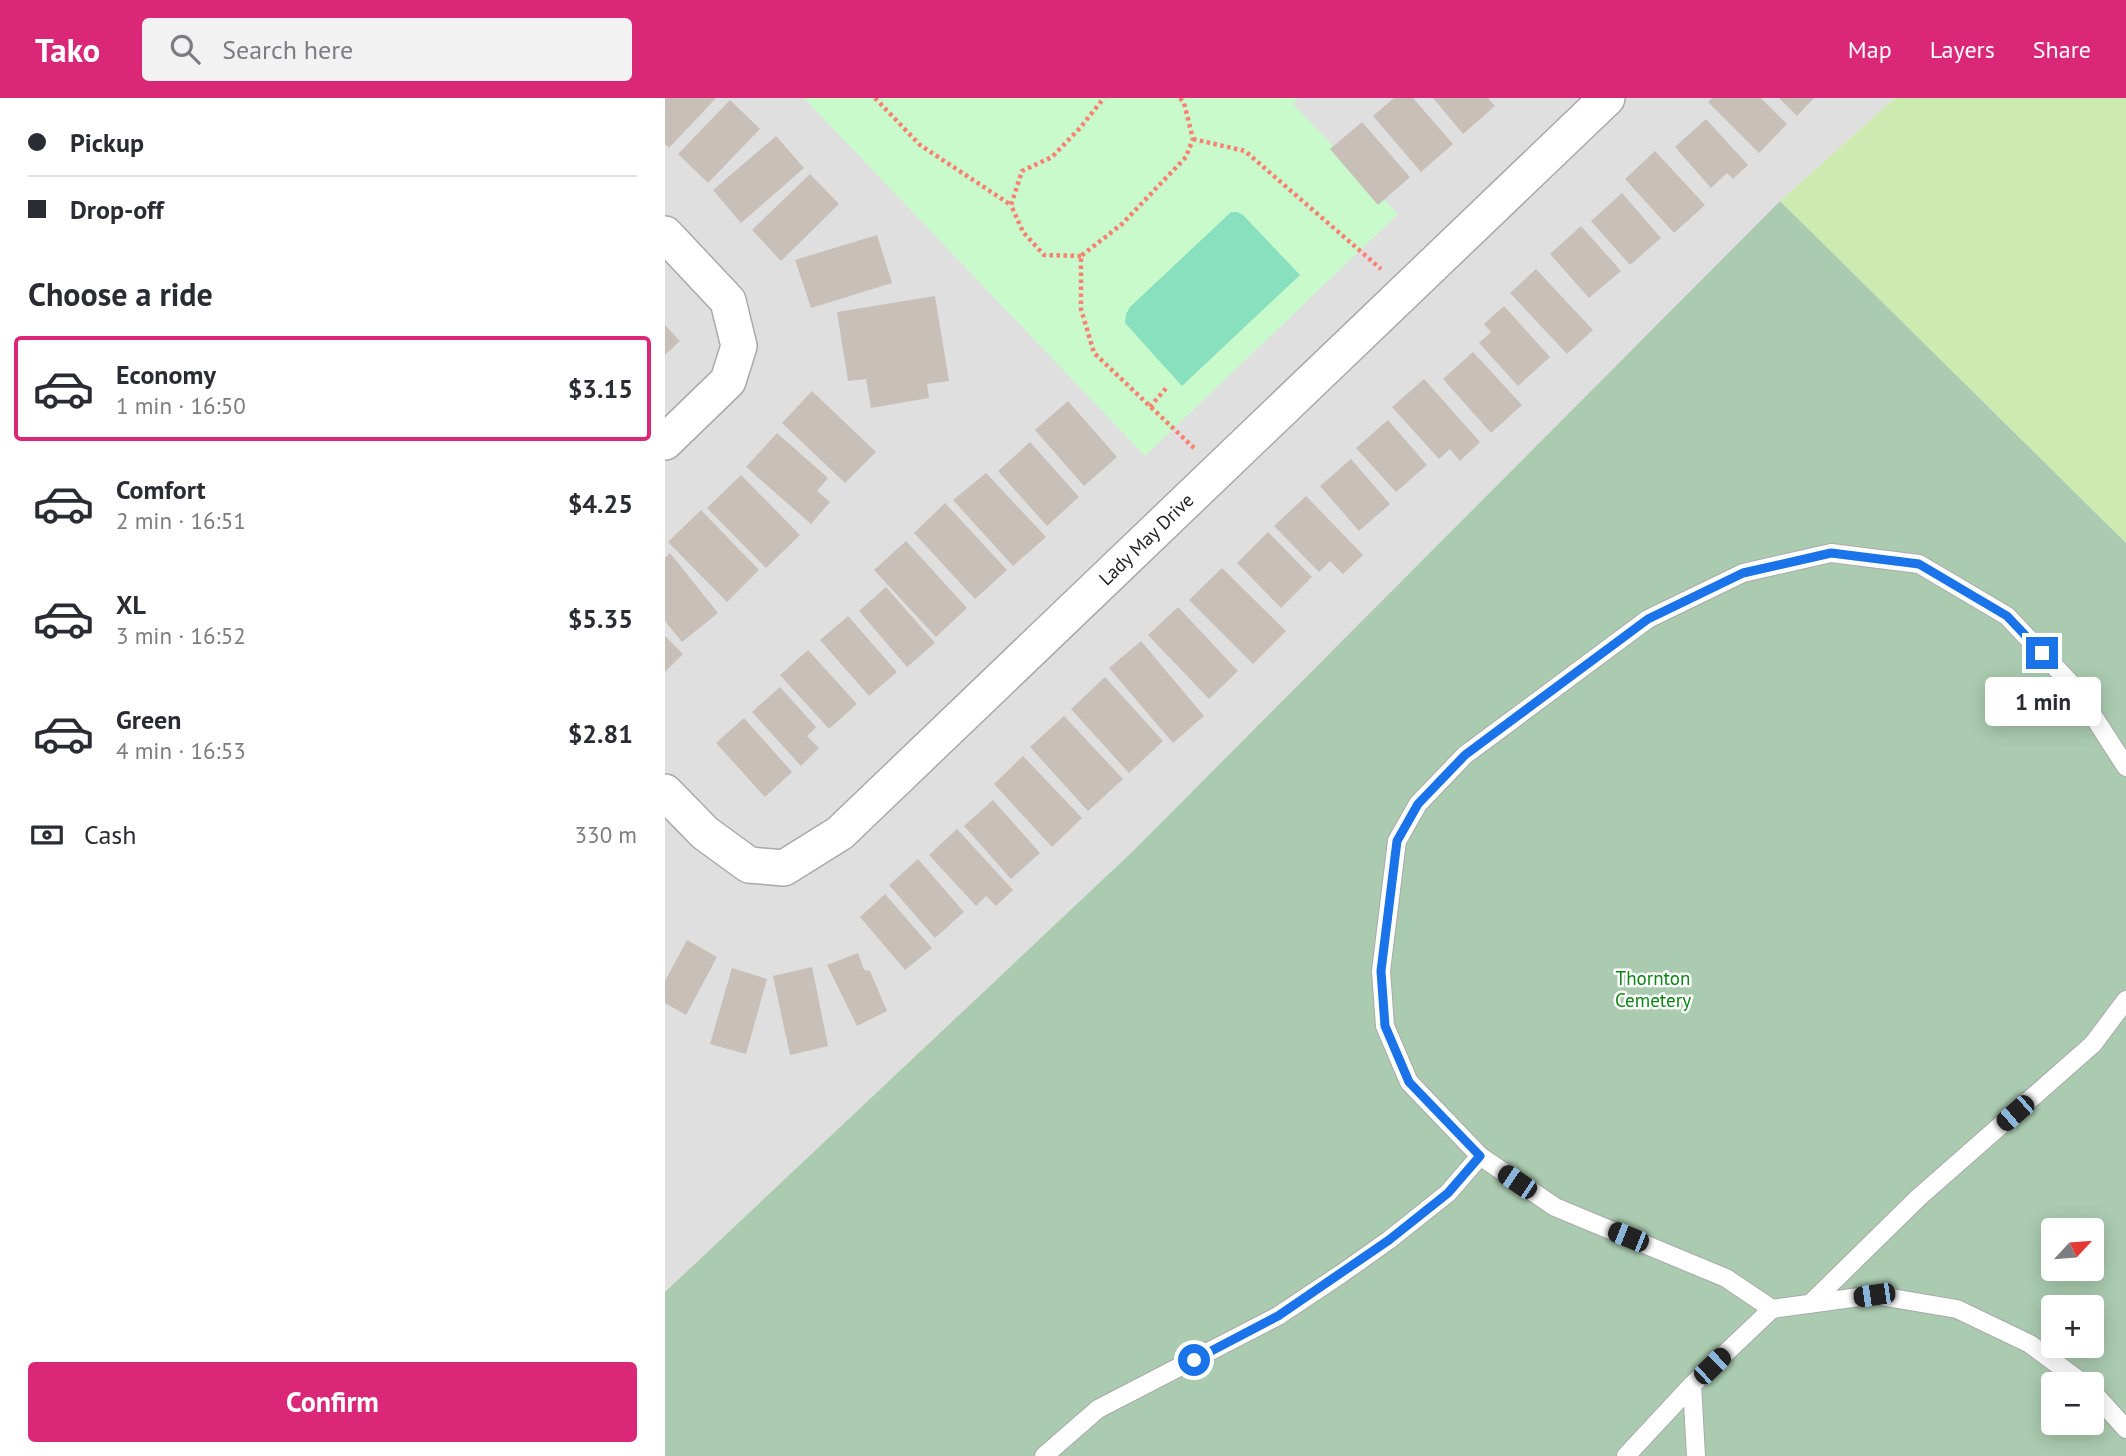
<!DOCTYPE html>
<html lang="en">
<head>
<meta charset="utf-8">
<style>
	body { margin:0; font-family:"PT Sans",sans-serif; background:#f2f2f3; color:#2b2b33; height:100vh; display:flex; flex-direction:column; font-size:26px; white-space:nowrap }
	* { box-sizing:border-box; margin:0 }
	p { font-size:23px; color:#7c7c81 }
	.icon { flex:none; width:38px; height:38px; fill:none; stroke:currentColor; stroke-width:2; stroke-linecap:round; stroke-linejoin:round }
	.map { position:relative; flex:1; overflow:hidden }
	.side { display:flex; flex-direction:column; background:#fff; width:665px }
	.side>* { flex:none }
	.banner { display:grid; align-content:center; height:154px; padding:0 28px; background:#fff }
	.needle { width:46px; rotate:64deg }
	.fabs { position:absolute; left:1376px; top:1120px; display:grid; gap:14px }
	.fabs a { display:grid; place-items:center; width:63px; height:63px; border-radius:7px; background:#fff; box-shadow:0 4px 18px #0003; font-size:35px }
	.end { position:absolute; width:32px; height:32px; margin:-16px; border:9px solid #1a73e8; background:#fff; box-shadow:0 0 0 4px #fff }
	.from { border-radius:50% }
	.bubble { position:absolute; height:49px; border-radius:7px; background:#fff; box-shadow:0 4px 18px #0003; font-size:23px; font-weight:700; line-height:49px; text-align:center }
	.car { position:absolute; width:21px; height:42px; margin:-21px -10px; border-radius:9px; box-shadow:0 0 5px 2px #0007; background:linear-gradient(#222 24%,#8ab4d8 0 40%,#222 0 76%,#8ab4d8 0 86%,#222 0) }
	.banner b { display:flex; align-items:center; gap:24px; height:66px; font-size:26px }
	.banner b+b { border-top:2px solid #e1e1e2 }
	.banner i { width:18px; height:18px; background:#2b2b33 }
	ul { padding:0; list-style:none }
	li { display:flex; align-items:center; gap:21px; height:105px; margin:0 14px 10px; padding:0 14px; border:4px solid transparent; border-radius:7px }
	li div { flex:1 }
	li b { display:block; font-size:26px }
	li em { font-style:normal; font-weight:700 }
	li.current { border-color:#db2777 }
	li>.icon { width:63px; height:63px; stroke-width:1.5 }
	h2 { padding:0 28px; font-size:32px; line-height:84px }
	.pay { display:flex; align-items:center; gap:18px; height:77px; padding:0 28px; font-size:26px }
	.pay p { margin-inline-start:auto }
	.button { display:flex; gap:14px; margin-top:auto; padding:14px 28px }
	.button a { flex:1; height:80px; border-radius:7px; background:#db2777; color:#fff; font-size:28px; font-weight:700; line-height:80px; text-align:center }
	header { display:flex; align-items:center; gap:42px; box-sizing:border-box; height:98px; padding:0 35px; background:#db2777; color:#fff }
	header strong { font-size:33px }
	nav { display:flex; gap:38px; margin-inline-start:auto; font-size:24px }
	.search { width:490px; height:63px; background:#f2f2f3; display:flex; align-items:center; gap:18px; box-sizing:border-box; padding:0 24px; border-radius:7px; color:#7c7c81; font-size:26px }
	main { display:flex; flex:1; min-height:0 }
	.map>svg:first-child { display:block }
</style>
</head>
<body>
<header>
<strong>Tako</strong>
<div class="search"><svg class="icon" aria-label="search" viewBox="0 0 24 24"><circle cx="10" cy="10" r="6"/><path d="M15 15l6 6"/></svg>Search here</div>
<nav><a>Map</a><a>Layers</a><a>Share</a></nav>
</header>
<main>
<section class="side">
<div class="banner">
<b><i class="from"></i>Pickup</b>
<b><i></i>Drop-off</b>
</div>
<h2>Choose a ride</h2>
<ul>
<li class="current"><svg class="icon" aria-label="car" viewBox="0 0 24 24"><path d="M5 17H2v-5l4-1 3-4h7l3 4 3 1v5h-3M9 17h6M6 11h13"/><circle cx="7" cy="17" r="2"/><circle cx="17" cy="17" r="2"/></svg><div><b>Economy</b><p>1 min · 16:50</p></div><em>$3.15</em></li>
<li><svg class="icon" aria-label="car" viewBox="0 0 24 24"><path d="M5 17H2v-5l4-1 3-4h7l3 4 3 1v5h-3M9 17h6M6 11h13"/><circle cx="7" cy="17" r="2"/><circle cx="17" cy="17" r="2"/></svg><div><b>Comfort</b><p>2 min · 16:51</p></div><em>$4.25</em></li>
<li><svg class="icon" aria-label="car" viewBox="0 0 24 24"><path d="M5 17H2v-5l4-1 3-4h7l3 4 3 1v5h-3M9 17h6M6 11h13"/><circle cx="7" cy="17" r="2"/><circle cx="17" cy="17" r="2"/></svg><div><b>XL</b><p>3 min · 16:52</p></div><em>$5.35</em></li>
<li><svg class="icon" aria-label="car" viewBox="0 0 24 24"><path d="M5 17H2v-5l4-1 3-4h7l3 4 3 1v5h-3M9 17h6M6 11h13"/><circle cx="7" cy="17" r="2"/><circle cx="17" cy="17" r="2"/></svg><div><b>Green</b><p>4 min · 16:53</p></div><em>$2.81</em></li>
</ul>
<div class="pay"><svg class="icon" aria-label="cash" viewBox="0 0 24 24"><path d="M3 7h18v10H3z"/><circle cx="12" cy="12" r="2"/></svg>Cash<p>330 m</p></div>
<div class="button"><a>Confirm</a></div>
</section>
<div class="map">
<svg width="1461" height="1358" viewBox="0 0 1461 1358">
	<rect width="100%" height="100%" fill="#f2efe9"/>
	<path fill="#e0dfdf" d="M0,0H1230L1115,103L467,754L0,1194Z"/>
	<path fill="#cdebb0" d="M1230,0H1461V445L1115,103Z"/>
	<path fill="#aacbaf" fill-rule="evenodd" d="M1115,103L1461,445V1358H0V1194L467,754ZM1388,1132H1426V1171H1388ZM1388,1209H1426V1248H1388ZM1388,1286H1426V1325H1388Z"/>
	<path fill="#c8facc" d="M139,0H633L628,6L733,116L480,358Z"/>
	<path fill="#88e0be" d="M566,114H572L578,117L635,177L517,288L460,225L461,216L465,209Z"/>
	<path fill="#c7bfb8" d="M0,0H51L4,50L0,46Z
		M729,0H748L788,46L756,74L708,18Z
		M768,0H823L830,8L798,36Z
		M1047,0H1096L1122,26L1094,55L1043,4Z
		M1114,0H1149L1132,18Z
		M65,2L95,31L43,85L13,56Z
		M1041,21L1083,67L1068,81L1062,75L1046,90L1010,49Z
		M697,24L745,79L713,107L665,51Z
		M111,38L139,70L76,125L48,92Z
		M990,53L1040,107L1009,135L960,81Z
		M145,76L174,106L116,163L87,132Z
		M957,95L996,140L965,167L926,123Z
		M916,128L956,173L924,200L885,156Z
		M212,137L227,185L146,210L130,162Z
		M871,171L928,232L902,256L845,195Z
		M270,198L284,283L262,286L264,300L206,310L201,281L183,283L172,214Z
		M839,208L885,259L853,288L814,245L826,234L819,226Z
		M0,227L15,243L0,257Z
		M808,254L857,307L826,335L778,281Z
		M759,281L815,344L795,363L785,351L774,361L727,309Z
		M147,293L211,354L180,385L117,325Z
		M403,303L452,359L419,388L370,332Z
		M723,322L762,367L731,394L691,350Z
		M112,335L163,380L152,393L165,404L146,426L81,369Z
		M365,344L414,399L382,428L333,373Z
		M686,361L725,406L694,433L655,388Z
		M321,375L381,439L348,468L288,402Z
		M76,377L135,437L101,470L42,410Z
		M641,398L698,457L678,476L665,463L654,474L609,428Z
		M280,405L342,472L310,501L249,435Z
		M36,412L94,472L62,504L3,444Z
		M603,434L647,479L616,510L572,465Z
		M241,443L302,510L271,539L209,472Z
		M5,455L53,515L17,544L0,523V460Z
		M557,470L621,533L588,566L524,502Z
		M221,489L270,545L242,569L194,513Z
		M513,509L573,573L544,601L483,537Z
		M183,518L232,574L204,598L155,542Z
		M0,538L18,556L0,574Z
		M476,543L539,618L508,645L444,570Z
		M143,552L192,606L164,631L115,577Z
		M440,579L498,643L464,675L406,611Z
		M115,589L151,629L142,638L154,650L136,668L87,614Z
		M399,618L458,681L423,713L365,649Z
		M79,620L127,674L100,699L51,645Z
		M358,658L417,720L387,749L329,686Z
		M328,702L375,755L346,781L299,728Z
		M292,731L348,792L331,808L321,798L311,808L264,757Z
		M253,761L299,814L270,840L224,787Z
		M220,796L267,850L240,872L195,819Z
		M22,842L52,859L21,917L0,905V883Z
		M193,855L199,872L205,873L222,913L192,928L162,867Z
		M147,869L163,948L125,957L108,878Z
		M67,870L102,881L81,956L45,946Z"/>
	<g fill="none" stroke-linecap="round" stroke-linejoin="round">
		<defs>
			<path id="service" d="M1145,1206L1253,1100L1428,946L1461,902
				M1419,1286L1365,1246L1292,1211L1209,1197L1107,1211L1061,1180L890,1109L815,1058L744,984L720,928L716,873L732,743L753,706L800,657L983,521L1078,475L1166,455L1254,466L1342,518L1411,591L1461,669
				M1027,1287L1031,1358
				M1426,1292L1461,1331
				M379,1358L433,1311L613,1218L676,1176L724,1142L783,1095L815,1058
				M961,1358L1027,1287L1107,1211"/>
			<path id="minor" d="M0,136L63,203L74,248L63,283L0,344
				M0,694L40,735L84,767L119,770L175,735L942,0"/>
		</defs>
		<use href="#service" stroke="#a9a9a9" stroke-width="20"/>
		<use href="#minor" stroke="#a9a9a9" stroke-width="38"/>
		<path stroke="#fa8072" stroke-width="4.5" stroke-dasharray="3.5 3.5" stroke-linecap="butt" d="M210,0L255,47L346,107
			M515,0L519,5L528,41L521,59L457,126L416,158V211L429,255L529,350
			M528,41L580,53L716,171
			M416,158L379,157L358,134L346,107L357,73L387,59L415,30L439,0
			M485,309L502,289"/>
		<use href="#service" stroke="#fff" stroke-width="18"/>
		<use href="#minor" stroke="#fff" stroke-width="35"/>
	</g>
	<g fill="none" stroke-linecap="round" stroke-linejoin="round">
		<path stroke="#1a73e8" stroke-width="9" d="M529,1262L613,1218L724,1142L783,1095L815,1058L744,984L720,928L716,873L732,743L753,706L800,657L983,521L1078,475L1166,455L1254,466L1342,518L1377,555"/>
	</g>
	<g text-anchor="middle" stroke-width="5" stroke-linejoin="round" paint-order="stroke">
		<g font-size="19" fill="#222" stroke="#fff">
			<text transform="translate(481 441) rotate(-44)" y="7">Lady May Drive</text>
		</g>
		<g font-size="19" fill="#0c8416" stroke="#fff">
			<text x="988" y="887">Thornton<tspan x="988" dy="22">Cemetery</tspan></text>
		</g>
	</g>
</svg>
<div class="fabs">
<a><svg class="needle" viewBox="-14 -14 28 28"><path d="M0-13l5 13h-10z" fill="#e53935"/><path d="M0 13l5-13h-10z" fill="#7c7c81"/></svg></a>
<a>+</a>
<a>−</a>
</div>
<i class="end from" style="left:529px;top:1262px"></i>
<i class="end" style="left:1377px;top:555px"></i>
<div class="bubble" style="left:1320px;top:579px;width:116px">1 min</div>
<i class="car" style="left:1350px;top:1015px;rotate:229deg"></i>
<i class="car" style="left:852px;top:1084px;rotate:304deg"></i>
<i class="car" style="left:963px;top:1139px;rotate:292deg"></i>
<i class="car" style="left:1209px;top:1197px;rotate:262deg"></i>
<i class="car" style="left:1047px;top:1268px;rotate:46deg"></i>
</div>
</main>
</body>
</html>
